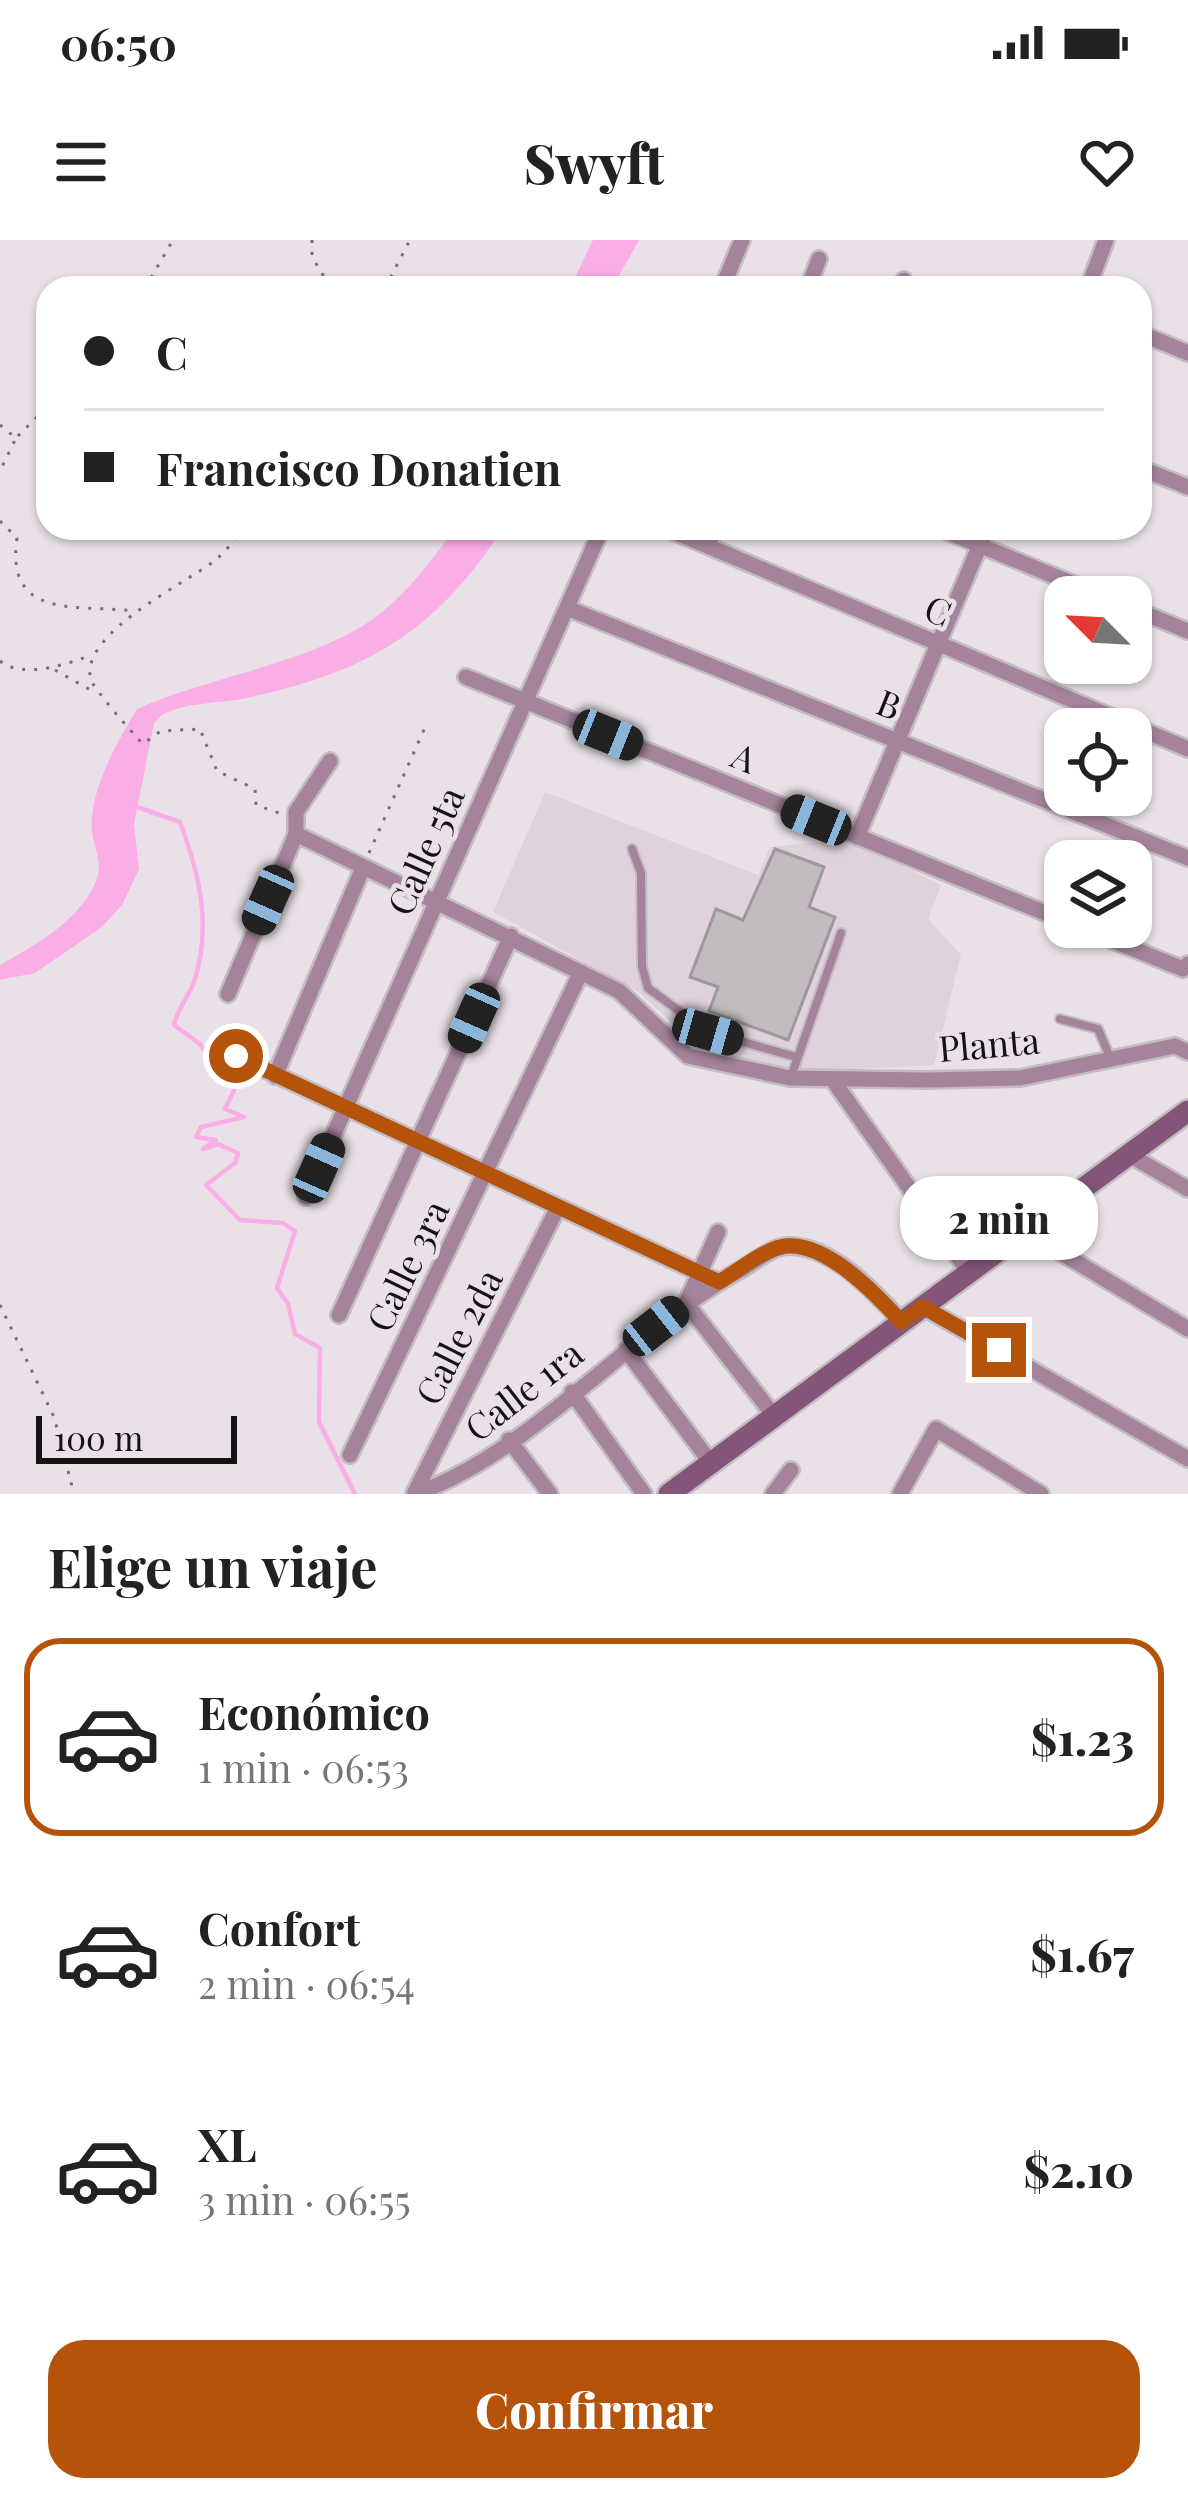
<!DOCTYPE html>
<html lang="es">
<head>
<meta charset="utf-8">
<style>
	body { margin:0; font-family:"Playfair Display",serif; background:#f2f2f2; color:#222; height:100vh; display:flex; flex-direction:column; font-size:45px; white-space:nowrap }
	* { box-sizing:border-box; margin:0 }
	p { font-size:39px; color:#767676 }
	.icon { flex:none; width:66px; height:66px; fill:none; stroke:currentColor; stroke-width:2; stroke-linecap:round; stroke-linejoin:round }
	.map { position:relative; height:1254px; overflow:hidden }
	.panel { display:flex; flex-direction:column; background:#fff; flex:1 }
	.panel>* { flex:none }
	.guide { position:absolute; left:36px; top:36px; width:1116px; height:264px; border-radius:36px; box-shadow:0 3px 9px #0004; display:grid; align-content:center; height:264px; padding:0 48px; background:#fff }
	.needle { width:78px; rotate:294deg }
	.fabs { position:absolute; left:1044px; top:336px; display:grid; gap:24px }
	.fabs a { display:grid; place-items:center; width:108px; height:108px; border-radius:24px; background:#fff; box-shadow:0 3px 9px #0004; font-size:60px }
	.scale { position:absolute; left:36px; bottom:30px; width:201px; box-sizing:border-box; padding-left:12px; border:6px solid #151214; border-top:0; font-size:33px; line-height:42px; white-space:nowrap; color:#151214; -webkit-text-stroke:9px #e9e1e7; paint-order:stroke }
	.end { position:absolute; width:54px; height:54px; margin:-27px; border:15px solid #b45309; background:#fff; box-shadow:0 0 0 6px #fff }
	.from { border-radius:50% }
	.bubble { position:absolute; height:84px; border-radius:36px; background:#fff; box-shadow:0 3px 9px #0004; font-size:39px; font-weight:800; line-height:84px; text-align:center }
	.car { position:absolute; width:36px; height:72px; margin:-36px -18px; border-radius:15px; box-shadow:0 0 9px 3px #0007; background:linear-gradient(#222 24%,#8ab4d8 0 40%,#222 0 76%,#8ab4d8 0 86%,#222 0) }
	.guide b { display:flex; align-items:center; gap:42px; height:114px; font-size:45px }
	.guide b+b { border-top:3px solid #e0e0e0 }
	.guide i { width:30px; height:30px; background:#222 }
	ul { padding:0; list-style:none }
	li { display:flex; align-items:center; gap:36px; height:198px; margin:0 24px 18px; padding:0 24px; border:6px solid transparent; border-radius:36px }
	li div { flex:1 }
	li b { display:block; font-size:45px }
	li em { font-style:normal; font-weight:800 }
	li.on { border-color:#b45309 }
	li>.icon { width:108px; height:108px; stroke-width:1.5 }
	h2 { padding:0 48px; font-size:54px; line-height:144px }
	.button { display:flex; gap:24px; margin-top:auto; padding:24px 48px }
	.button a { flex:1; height:138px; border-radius:36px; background:#b45309; color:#fff; font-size:48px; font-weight:800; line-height:138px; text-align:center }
	.status { display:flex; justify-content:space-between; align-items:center; height:84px; padding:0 60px; background:#fff; direction:ltr }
	.status svg { height:33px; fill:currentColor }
	header { display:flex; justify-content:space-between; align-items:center; height:156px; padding:0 48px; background:#fff; font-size:54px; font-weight:800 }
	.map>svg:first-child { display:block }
</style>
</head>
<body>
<div class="status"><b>06:50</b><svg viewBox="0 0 49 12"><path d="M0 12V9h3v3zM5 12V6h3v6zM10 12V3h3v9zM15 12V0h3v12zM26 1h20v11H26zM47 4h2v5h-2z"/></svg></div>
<header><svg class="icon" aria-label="menu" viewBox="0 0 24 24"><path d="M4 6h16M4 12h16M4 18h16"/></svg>Swyft<svg class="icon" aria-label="heart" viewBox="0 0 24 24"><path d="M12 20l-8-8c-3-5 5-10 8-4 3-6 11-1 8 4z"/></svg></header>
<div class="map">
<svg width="1188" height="1254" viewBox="0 0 1188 1254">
	<rect width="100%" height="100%" fill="#e9e1e7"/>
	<path fill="#e0d2dc" d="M545,552L758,635L770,607L847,599L941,645L928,679L961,715L934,825L810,831L747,824L686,795L637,751L493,672Z"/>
	<path fill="#fbade6" d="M593,0H639L612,48H570Z
		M455,288H503C437,390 370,431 251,457C223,464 187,461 162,475L154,483L134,584L139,629L122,665L102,687L35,733L0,740V725C34,706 84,678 97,638C103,621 94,609 92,592C88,553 117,502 137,469C210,435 329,421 388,367C414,344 435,316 455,288Z"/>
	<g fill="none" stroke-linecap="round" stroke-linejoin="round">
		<path stroke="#fbade6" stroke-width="4.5" d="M131,565L180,582C200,636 212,686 194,742C188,758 177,769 174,785L200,804L234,850L225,869L244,877L201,887L196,897L216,900L203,909L218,904L238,913L235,923L206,945L240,980L283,983L295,991L277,1048L288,1064L295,1094L320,1108L319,1182L355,1254"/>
	</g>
	<path fill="#c2bbc0" stroke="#9f989d" stroke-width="3" d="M775,609L824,627L809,667L835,677L788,800L709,771L718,747L690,737L716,669L743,680Z"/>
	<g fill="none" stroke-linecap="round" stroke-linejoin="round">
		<defs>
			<path id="lane" d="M632,609L641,633L642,726L648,748L708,792L796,817
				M1060,779L1098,789L1110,817
				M791,837L841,693"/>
			<path id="street" d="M722,48L742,0
				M808,48L819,19
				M900,48L904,40
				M1088,48L1106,0
				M1140,93L1188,113
				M1140,228L1188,247
				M665,288L1188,509
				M938,288L1105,357
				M708,306L715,288
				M567,368L1188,618
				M1131,368L1188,391
				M466,437L1065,681
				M296,594L619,751L688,816L790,838L927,840L1020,838L1175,806L1188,812
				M857,597L987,288
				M1079,687L1183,729L1188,724
				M228,754L296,594V572L330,521
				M236,816L719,1042
				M275,836L362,630
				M832,839L968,1031
				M1128,914L1188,949
				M306,957L602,288
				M1023,990L1188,1089
				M718,992L686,1063L775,1177
				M923,1067L1188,1219
				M339,1075L511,696
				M626,1110L711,1223
				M572,1152L644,1254
				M509,1200L550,1254
				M350,1215L581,732
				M414,1254L558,967
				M415,1254C531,1213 630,1092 740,1030C754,1022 773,1006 789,1006C833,1006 874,1052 901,1081
				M773,1254L791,1230
				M900,1254L936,1189L1041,1254"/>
			<path id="secondary" d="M669,1254L1188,871"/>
		</defs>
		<use href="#lane" stroke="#c3bcc1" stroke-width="12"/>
		<use href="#street" stroke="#c3bcc1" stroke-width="20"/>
		<use href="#secondary" stroke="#c3bcc1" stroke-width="26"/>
		<path stroke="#757074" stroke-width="3" stroke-dasharray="3 9" stroke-linecap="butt" d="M312,0V17L331,48
			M145,48L173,0
			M385,48L410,0
			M0,185L16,198L0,231
			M18,196L48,166
			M0,281L17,298C5,381 78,364 134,371
			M244,288C234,300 225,313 213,322C182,345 78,395 91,440C94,449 133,494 143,504L161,491L200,489L217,531L255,549L256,565L282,574
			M0,421C23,439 64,425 89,416
			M55,430L94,452
			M369,613L427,483
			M0,1065L54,1177L74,1254"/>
		<use href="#lane" stroke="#a5849b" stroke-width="8"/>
		<use href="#street" stroke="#a5849b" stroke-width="15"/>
		<use href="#secondary" stroke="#845578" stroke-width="21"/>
	</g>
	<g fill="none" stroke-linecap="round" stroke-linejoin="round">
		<path stroke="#b45309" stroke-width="15" d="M236,816L719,1042C738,1031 764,1009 785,1006C825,1001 877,1055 901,1082L923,1067L999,1110"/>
	</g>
	<g text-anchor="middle" stroke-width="9" stroke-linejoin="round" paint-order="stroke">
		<g font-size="36" fill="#151214" stroke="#e9e1e7">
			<text transform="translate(938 371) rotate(23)" y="13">C</text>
			<text transform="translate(889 465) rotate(22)" y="13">B</text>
			<text transform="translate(744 518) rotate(22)" y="13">A</text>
			<text transform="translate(426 611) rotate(-66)" y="13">Calle 5ta</text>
			<text transform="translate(989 805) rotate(-5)" y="13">Planta</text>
			<text transform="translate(408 1026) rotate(-64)" y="13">Calle 3ra</text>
			<text transform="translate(459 1097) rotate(-63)" y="13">Calle 2da</text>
			<text transform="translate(524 1151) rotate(-38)" y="13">Calle 1ra</text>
		</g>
	</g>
</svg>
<div class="fabs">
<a><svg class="needle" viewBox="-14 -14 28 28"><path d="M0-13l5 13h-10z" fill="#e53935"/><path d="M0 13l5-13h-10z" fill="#767676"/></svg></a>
<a><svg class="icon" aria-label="locate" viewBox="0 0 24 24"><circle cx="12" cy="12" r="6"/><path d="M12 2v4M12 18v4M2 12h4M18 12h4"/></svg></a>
<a><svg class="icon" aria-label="layers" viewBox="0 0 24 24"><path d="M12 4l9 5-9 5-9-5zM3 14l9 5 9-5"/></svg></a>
</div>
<div class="scale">100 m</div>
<i class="end from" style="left:236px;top:816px"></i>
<i class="end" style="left:999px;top:1110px"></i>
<div class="bubble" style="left:900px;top:936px;width:198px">2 min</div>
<i class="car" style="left:608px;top:495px;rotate:112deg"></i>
<i class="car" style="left:816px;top:580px;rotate:292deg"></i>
<i class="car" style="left:268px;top:660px;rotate:204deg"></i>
<i class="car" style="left:474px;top:778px;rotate:204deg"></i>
<i class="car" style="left:708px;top:792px;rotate:106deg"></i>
<i class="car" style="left:319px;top:928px;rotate:24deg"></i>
<i class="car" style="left:656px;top:1086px;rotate:52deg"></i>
<div class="guide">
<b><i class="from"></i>C</b>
<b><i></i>Francisco Donatien</b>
</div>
</div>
<section class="panel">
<h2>Elige un viaje</h2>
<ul>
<li class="on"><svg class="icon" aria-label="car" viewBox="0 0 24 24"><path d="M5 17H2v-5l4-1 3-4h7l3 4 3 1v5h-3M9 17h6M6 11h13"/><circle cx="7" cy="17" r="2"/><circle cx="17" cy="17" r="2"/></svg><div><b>Económico</b><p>1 min · 06:53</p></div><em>$1.23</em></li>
<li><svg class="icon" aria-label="car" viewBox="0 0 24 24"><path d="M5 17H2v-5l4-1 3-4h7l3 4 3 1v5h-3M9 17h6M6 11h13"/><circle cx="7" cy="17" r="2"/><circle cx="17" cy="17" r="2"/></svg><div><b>Confort</b><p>2 min · 06:54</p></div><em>$1.67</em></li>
<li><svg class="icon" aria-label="car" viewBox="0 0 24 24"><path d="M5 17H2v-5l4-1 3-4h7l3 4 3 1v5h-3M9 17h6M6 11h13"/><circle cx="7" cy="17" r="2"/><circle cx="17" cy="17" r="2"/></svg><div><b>XL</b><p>3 min · 06:55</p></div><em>$2.10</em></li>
</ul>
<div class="button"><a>Confirmar</a></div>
</section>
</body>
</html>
